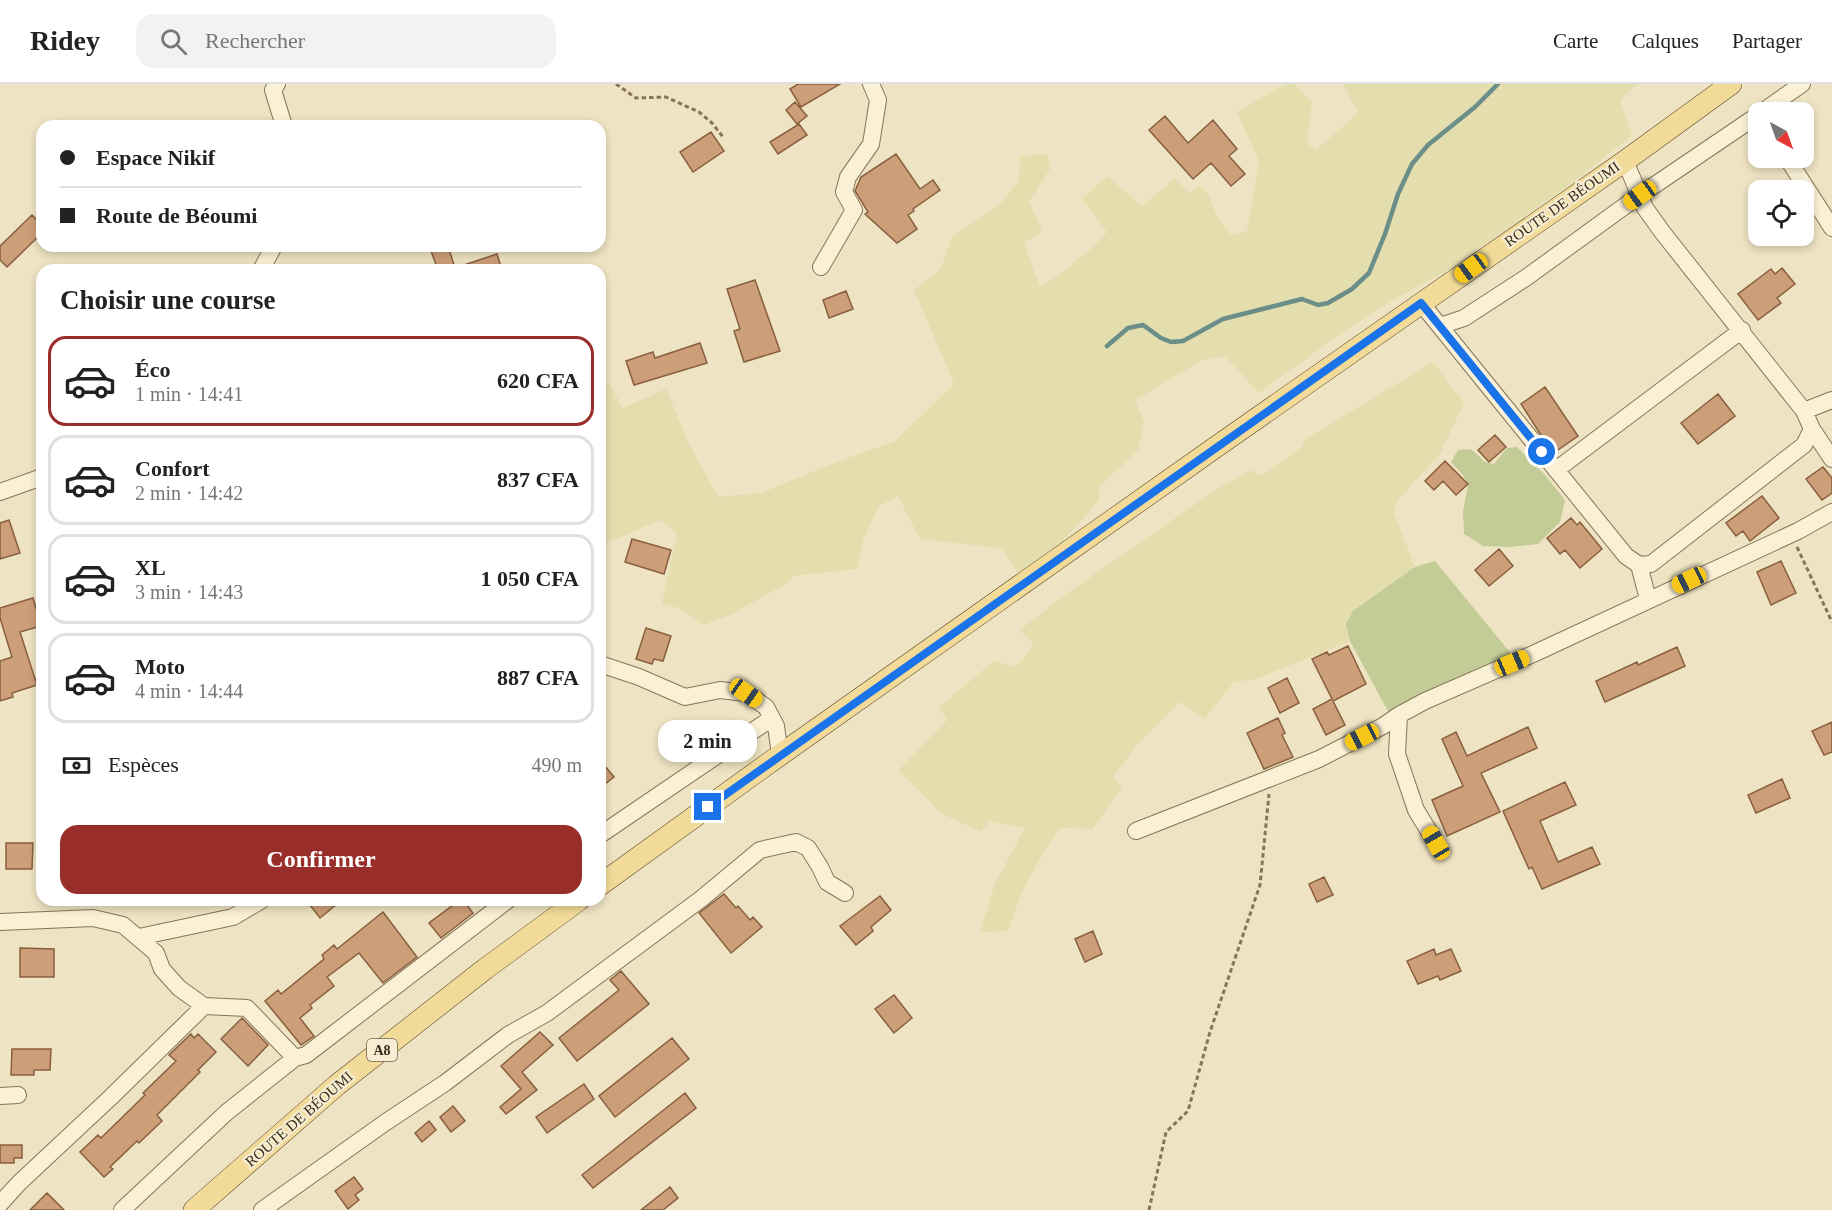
<!DOCTYPE html>
<html lang="fr">
<head>
<meta charset="utf-8">
<style>
	body { margin:0; font-family:"Times New Roman",serif; background:#f2f2f2; color:#222; height:100vh; display:flex; flex-direction:column; font-size:22px; white-space:nowrap }
	* { box-sizing:border-box; margin:0 }
	p { font-size:20px; color:#767676 }
	.icon { flex:none; width:33px; height:33px; fill:none; stroke:currentColor; stroke-width:2; stroke-linecap:round; stroke-linejoin:round }
	.map { position:relative; flex:1; overflow:hidden }
	.drawer { position:absolute; left:36px; top:180px; width:570px; height:642px; display:flex; flex-direction:column; background:#fff; border-radius:18px; box-shadow:0 3px 9px #0003 }
	.drawer>* { flex:none }
	.hud { position:absolute; left:36px; top:36px; width:570px; height:132px; border-radius:18px; box-shadow:0 3px 9px #0003; display:grid; align-content:center; height:132px; padding:0 24px; background:#fff }
	.needle { width:39px; rotate:139deg }
	.fabs { position:absolute; left:1748px; top:18px; display:grid; gap:12px }
	.fabs a { display:grid; place-items:center; width:66px; height:66px; border-radius:12px; background:#fff; box-shadow:0 3px 9px #0003; font-size:30px }
	.end { position:absolute; width:27px; height:27px; margin:-14px; border:8px solid #1a73e8; background:#fff; box-shadow:0 0 0 3px #fff }
	.from { border-radius:50% }
	.bubble { position:absolute; height:42px; border-radius:18px; background:#fff; box-shadow:0 3px 9px #0003; font-size:20px; font-weight:800; line-height:42px; text-align:center }
	.car { position:absolute; width:18px; height:36px; margin:-18px -9px; border-radius:8px; box-shadow:0 0 4px 2px #0007; background:linear-gradient(#f5c518 24%,#345 0 40%,#f5c518 0 76%,#345 0 86%,#f5c518 0) }
	.hud b { display:flex; align-items:center; gap:21px; height:57px; font-size:22px }
	.hud b+b { border-top:2px solid #e0e0e0 }
	.hud i { width:15px; height:15px; background:#222 }
	ul { padding:0; list-style:none }
	li { display:flex; align-items:center; gap:18px; height:90px; margin:0 12px 9px; padding:0 12px; border:3px solid #e0e0e0; border-radius:18px }
	li div { flex:1 }
	li b { display:block; font-size:22px }
	li em { font-style:normal; font-weight:800 }
	li.on { border-color:#982d29 }
	li>.icon { width:54px; height:54px; stroke-width:1.5 }
	h2 { padding:0 24px; font-size:27px; line-height:72px }
	.pay { display:flex; align-items:center; gap:15px; height:66px; padding:0 24px; font-size:22px }
	.pay p { margin-inline-start:auto }
	.primary-button { display:flex; gap:12px; margin-top:auto; padding:12px 24px }
	.primary-button a { flex:1; height:69px; border-radius:18px; background:#982d29; color:#fff; font-size:24px; font-weight:800; line-height:69px; text-align:center }
	header { display:flex; align-items:center; gap:36px; box-sizing:border-box; height:84px; padding:0 30px; background:#fff; border-bottom:2px solid #e0e0e0 }
	header strong { font-size:28px }
	nav { display:flex; gap:33px; margin-inline-start:auto; font-size:21px }
	.search { width:420px; height:54px; background:#f2f2f2; display:flex; align-items:center; gap:15px; box-sizing:border-box; padding:0 21px; border-radius:18px; color:#767676; font-size:22px }
	.map>svg:first-child { display:block }
</style>
</head>
<body>
<header>
<strong>Ridey</strong>
<div class="search"><svg class="icon" aria-label="search" viewBox="0 0 24 24"><circle cx="10" cy="10" r="6"/><path d="M15 15l6 6"/></svg>Rechercher</div>
<nav><a>Carte</a><a>Calques</a><a>Partager</a></nav>
</header>
<div class="map">
<svg width="1832" height="1126" viewBox="0 0 1832 1126">
	<rect width="100%" height="100%" fill="#eee3c2"/>
	<path fill="#e4deaf" d="M1285,0H1294L1312,18L1307,59L1315,67L1358,29L1343,0H1638L1620,16L1632,51L1572,99L1448,186L1393,216L1329,258L1259,309L1225,272L1202,276L1135,316L1144,338L1138,366L1098,404L1100,415L1062,458L1019,490L1001,464L920,455L898,412L879,422L863,456L857,485L793,492L789,498L730,531L703,541L681,525L662,519L677,449L660,436L600,462V303L608,298L623,324L666,305L689,360L718,413L761,409L842,376L894,358L954,300L914,206L941,185L952,153L1000,120L1019,97L1020,72L1048,70L1050,85L1029,117L1042,147L1024,159L1040,203L1058,192L1093,163L1107,148L1082,115L1107,92L1142,122L1175,94L1189,110L1200,101L1209,112L1215,128L1231,151L1247,147L1259,77L1237,28Z
		M1433,278L1464,319L1440,370L1397,417L1394,429L1415,483L1353,527L1346,540L1350,557L1256,595L1234,598L1204,635L1180,618L1140,657L1113,693L1122,704L1092,745L1060,744L1038,778L1022,808L1008,847L980,848L995,800L1025,744L995,739L990,736L981,748L941,729L899,686L947,636L939,623L994,577L1016,583L1034,561L1020,546L1062,513L1217,405L1252,386L1261,392L1303,362L1304,356Z"/>
	<path fill="#c3cc96" d="M1517,363L1545,391L1565,416L1560,438L1538,460L1510,463L1483,462L1464,450L1463,428L1468,400L1463,391L1451,378L1458,366L1471,365L1485,378L1494,380L1507,364Z
		M1435,477L1513,572L1396,642L1350,557L1346,540L1353,527L1415,483Z"/>
	<g fill="none" stroke-linecap="round" stroke-linejoin="round">
		<path stroke="#6b8f88" stroke-width="4.5" d="M1107,262L1128,244L1143,241L1161,254L1171,258L1183,257L1223,235L1302,215L1318,221L1328,219L1352,205L1369,189L1385,150L1398,110L1412,80L1428,61L1475,23L1498,0"/>
	</g>
	<path fill="#cd9f78" stroke="#885f3f" stroke-width="1.5" d="M798,0H840L801,23L790,5Z
		M795,18L807,32L797,40L786,26Z
		M1165,32L1188,59L1213,36L1237,65L1229,72L1245,90L1231,102L1211,79L1193,95L1149,46Z
		M799,40L807,51L778,70L770,58Z
		M711,48L724,67L693,88L680,68Z
		M896,70L920,105L933,96L940,106L913,125L914,127L908,131L917,145L897,159L865,130L868,128L855,107L861,93Z
		M32,131L42,141V149L7,183L0,176V162Z
		M448,162L455,184L497,170L502,186H438L431,167Z
		M1782,184L1795,200L1777,214L1781,219L1758,236L1738,210L1771,185L1775,190Z
		M755,196L780,267L744,278L734,247L740,245L727,205Z
		M846,207L853,225L829,234L823,216Z
		M700,259L707,279L634,301L626,277L653,268L655,274Z
		M1545,303L1578,352L1555,368L1539,348L1521,320Z
		M1718,310L1735,332L1698,360L1681,339Z
		M1495,351L1506,363L1489,378L1478,366Z
		M1445,377L1468,400L1456,411L1443,397L1434,406L1425,397Z
		M1823,383L1832,394V409L1822,416L1806,395Z
		M1762,412L1779,434L1750,457L1743,447L1736,452L1726,439Z
		M1571,434L1577,441L1580,438L1602,465L1580,484L1565,466L1560,470L1547,454Z
		M9,436L20,469L0,475V439Z
		M632,455L671,466L664,490L625,478Z
		M1499,465L1513,482L1489,502L1475,486Z
		M1781,477L1796,509L1771,521L1757,488Z
		M33,514L41,542L20,548L37,601L12,609L13,613L0,617V577L12,573L0,534V524Z
		M646,544L671,552L663,577L654,575L652,580L636,575Z
		M1348,562L1366,600L1333,617L1345,641L1326,651L1313,625L1332,615L1312,575L1327,568L1329,571Z
		M1677,563L1685,582L1605,618L1596,597L1637,578L1638,581Z
		M1287,594L1299,619L1280,629L1268,604Z
		M1278,634L1285,649L1282,651L1293,673L1264,685L1247,649Z
		M1832,638V668L1824,671L1812,647Z
		M1528,643L1537,664L1481,689L1500,728L1447,752L1432,716L1463,702L1442,655L1456,648L1467,672Z
		M600,676L614,693L600,704Z
		M1782,695L1790,714L1756,729L1748,711Z
		M1565,698L1576,721L1540,737L1558,778L1592,763L1600,780L1542,805L1532,783L1529,785L1503,727Z
		M6,759H33L32,785H6Z
		M1324,793L1333,811L1317,818L1309,800Z
		M724,810L736,824L738,822L750,836L753,833L762,843L731,869L699,829Z
		M880,812L891,826L871,843L873,847L856,861L840,842Z
		M306,816H342L320,834Z
		M460,816H463L473,829L441,854L429,839Z
		M383,828L417,873L383,899L359,869L327,893L334,902L310,921L312,924L300,934L314,952L301,961L265,917L278,906L281,910L324,875L322,871L334,861L337,865Z
		M1093,847L1102,870L1085,878L1075,855Z
		M20,864L54,865V893H20Z
		M1434,865L1436,871L1451,865L1461,887L1440,896L1438,892L1418,900L1407,877Z
		M621,887L649,920L577,977L559,954L619,906L610,896Z
		M894,911L912,934L894,949L875,925Z
		M242,934L268,961L248,982L221,955Z
		M540,948L553,961L522,988L537,1006L506,1030L500,1023L521,1005L501,982Z
		M191,950L194,954L198,950L216,968L198,986L200,988L157,1031L162,1037L139,1059L137,1057L110,1083L113,1085L104,1093L80,1068L98,1051L101,1054L145,1011L143,1009L176,977L169,971Z
		M672,954L689,975L615,1033L599,1012Z
		M12,965H51L50,986H34V991H11Z
		M584,1000L594,1015L547,1049L536,1033Z
		M685,1009L696,1024L593,1104L582,1091Z
		M453,1022L465,1037L451,1048L440,1033Z
		M429,1037L436,1046L422,1058L415,1049Z
		M0,1061H22V1074H14V1079H0Z
		M354,1093L363,1105L355,1111L359,1116L348,1125L335,1107Z
		M670,1103L678,1114L663,1126H641Z
		M47,1109L64,1126H30Z"/>
	<g fill="none" stroke-linecap="round" stroke-linejoin="round">
		<defs>
			<path id="minor" d="M277,0L273,6L284,42
				M1762,28L1802,0
				M1787,74L1832,144
				M1625,77L1645,124L1663,149L1804,327L1812,345L1832,375
				M821,183L854,126L844,108L848,93L871,60L878,16L871,0
				M261,186L274,162
				M1421,219L1626,472L1639,481L1648,515
				M1440,242L1464,234L1527,193L1640,111L1758,31
				M1804,327L1832,316
				M1556,386L1742,246
				M0,408L42,393
				M1639,481L1651,480L1804,361L1812,345
				M600,580L639,593L685,613L720,606L746,609L766,623L776,642L780,671
				M1136,747L1319,675L1383,642L1399,631
				M600,751L772,634
				M1436,759L1416,726L1397,670L1399,631L1425,617L1533,570L1798,447L1832,428
				M0,838L93,834L123,841L156,869L162,885L179,904L204,922L247,924L295,974
				M139,853L233,833L262,816
				M0,1012L18,1011
				M0,1120L19,1099L110,1014L204,922
				M122,1126L227,1028L295,974L306,971L508,816
				M262,1126L386,1038L445,999L508,951L547,929L701,815L760,766L796,758L808,764L820,783L827,798L845,809"/>
			<path id="major" d="M600,801L780,671L1213,365L1625,77L1731,0
				M194,1126L337,1001L485,885L579,816"/>
		</defs>
		<use href="#minor" stroke="#887559" stroke-width="18"/>
		<use href="#major" stroke="#56422d" stroke-width="22"/>
		<path stroke="#887559" stroke-width="3" stroke-dasharray="4.5 3" stroke-linecap="butt" d="M616,0L636,14L666,13L699,28L712,39L723,53
			M1797,463L1832,538
			M1149,1126L1166,1048L1188,1027L1210,948L1260,801L1269,710"/>
		<use href="#minor" stroke="#f9f0d5" stroke-width="16"/>
		<use href="#major" stroke="#f2db99" stroke-width="21"/>
	</g>
	<g fill="none" stroke-linecap="round" stroke-linejoin="round">
		<path stroke="#1a73e8" stroke-width="8" d="M708,723L1421,219L1542,368"/>
	</g>
	<g text-anchor="middle" stroke-width="4.5" stroke-linejoin="round" paint-order="stroke">
		<rect fill="#f6edd2" stroke="#716653" stroke-width="1.5" x="367" y="955" width="30" height="22" rx="4.5"/>
		<g font-size="14" font-weight="bold" fill="#382c1d">
			<text x="382" y="971">A8</text>
		</g>
		<g font-size="15" fill="#382c1d" stroke="#f6edd2">
			<text transform="translate(1562 120) rotate(-35)" y="5">ROUTE DE BÉOUMI</text>
			<text transform="translate(299 1035) rotate(-41)" y="5">ROUTE DE BÉOUMI</text>
		</g>
	</g>
</svg>
<div class="fabs">
<a><svg class="needle" viewBox="-14 -14 28 28"><path d="M0-13l5 13h-10z" fill="#e53935"/><path d="M0 13l5-13h-10z" fill="#767676"/></svg></a>
<a><svg class="icon" aria-label="locate" viewBox="0 0 24 24"><circle cx="12" cy="12" r="6"/><path d="M12 2v4M12 18v4M2 12h4M18 12h4"/></svg></a>
</div>
<i class="end from" style="left:1542px;top:368px"></i>
<i class="end" style="left:708px;top:723px"></i>
<div class="bubble" style="left:658px;top:636px;width:99px">2 min</div>
<i class="car" style="left:1640px;top:111px;rotate:234deg"></i>
<i class="car" style="left:1471px;top:184px;rotate:234deg"></i>
<i class="car" style="left:1689px;top:496px;rotate:245deg"></i>
<i class="car" style="left:1512px;top:579px;rotate:67deg"></i>
<i class="car" style="left:746px;top:609px;rotate:125deg"></i>
<i class="car" style="left:1362px;top:653px;rotate:243deg"></i>
<i class="car" style="left:1436px;top:759px;rotate:330deg"></i>
<div class="hud">
<b><i class="from"></i>Espace Nikif</b>
<b><i></i>Route de Béoumi</b>
</div>
<section class="drawer">
<h2>Choisir une course</h2>
<ul>
<li class="on"><svg class="icon" aria-label="car" viewBox="0 0 24 24"><path d="M5 17H2v-5l4-1 3-4h7l3 4 3 1v5h-3M9 17h6M6 11h13"/><circle cx="7" cy="17" r="2"/><circle cx="17" cy="17" r="2"/></svg><div><b>Éco</b><p>1 min · 14:41</p></div><em>620 CFA</em></li>
<li><svg class="icon" aria-label="car" viewBox="0 0 24 24"><path d="M5 17H2v-5l4-1 3-4h7l3 4 3 1v5h-3M9 17h6M6 11h13"/><circle cx="7" cy="17" r="2"/><circle cx="17" cy="17" r="2"/></svg><div><b>Confort</b><p>2 min · 14:42</p></div><em>837 CFA</em></li>
<li><svg class="icon" aria-label="car" viewBox="0 0 24 24"><path d="M5 17H2v-5l4-1 3-4h7l3 4 3 1v5h-3M9 17h6M6 11h13"/><circle cx="7" cy="17" r="2"/><circle cx="17" cy="17" r="2"/></svg><div><b>XL</b><p>3 min · 14:43</p></div><em>1 050 CFA</em></li>
<li><svg class="icon" aria-label="car" viewBox="0 0 24 24"><path d="M5 17H2v-5l4-1 3-4h7l3 4 3 1v5h-3M9 17h6M6 11h13"/><circle cx="7" cy="17" r="2"/><circle cx="17" cy="17" r="2"/></svg><div><b>Moto</b><p>4 min · 14:44</p></div><em>887 CFA</em></li>
</ul>
<div class="pay"><svg class="icon" aria-label="cash" viewBox="0 0 24 24"><path d="M3 7h18v10H3z"/><circle cx="12" cy="12" r="2"/></svg>Espèces<p>490 m</p></div>
<div class="primary-button"><a>Confirmer</a></div>
</section>
</div>
</body>
</html>
